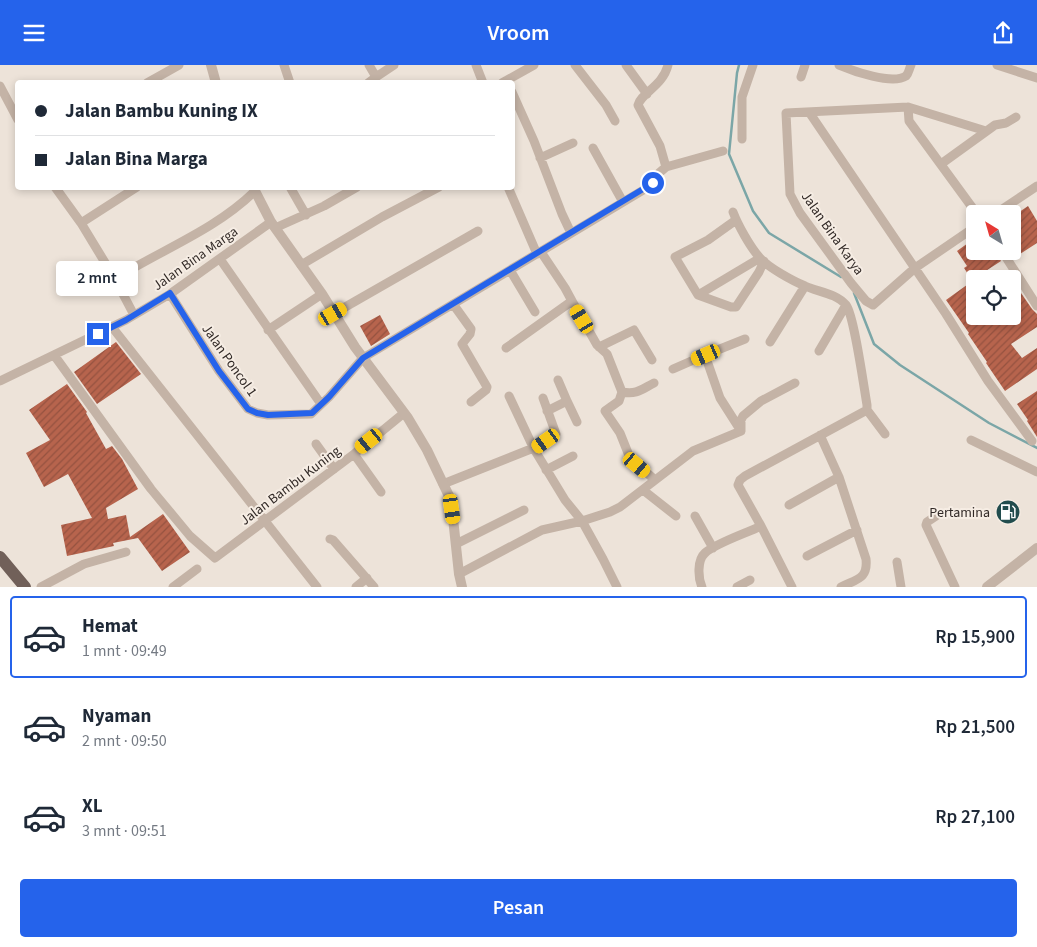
<!DOCTYPE html>
<html lang="id">
<head>
<meta charset="utf-8">
<style>
	body { margin:0; font-family:"Source Sans 3",sans-serif; background:#f2f2f3; color:#1f2937; height:100vh; display:flex; flex-direction:column; font-size:19px; white-space:nowrap }
	* { box-sizing:border-box; margin:0 }
	p { font-size:16px; color:#747a83 }
	.icon { flex:none; width:28px; height:28px; fill:none; stroke:currentColor; stroke-width:2; stroke-linecap:round; stroke-linejoin:round }
	.map { position:relative; height:522px; overflow:hidden }
	.sheet { display:flex; flex-direction:column; background:#fff; flex:1 }
	.sheet>* { flex:none }
	.top-card { position:absolute; left:15px; top:15px; width:500px; height:110px; border-radius:5px; box-shadow:0 2px 8px #0003; display:grid; align-content:center; height:110px; padding:0 20px; background:#fff }
	.needle { width:32px; rotate:323deg }
	.fabs { position:absolute; left:966px; top:140px; display:grid; gap:10px }
	.fabs a { display:grid; place-items:center; width:55px; height:55px; border-radius:5px; background:#fff; box-shadow:0 2px 8px #0003; font-size:25px }
	.end { position:absolute; width:22px; height:22px; margin:-11px; border:6px solid #2563eb; background:#fff; box-shadow:0 0 0 2px #fff }
	.from { border-radius:50% }
	.bubble { position:absolute; height:35px; border-radius:5px; background:#fff; box-shadow:0 2px 8px #0003; font-size:16px; font-weight:600; line-height:35px; text-align:center }
	.car { position:absolute; width:15px; height:30px; margin:-15px -8px; border-radius:6px; box-shadow:0 0 4px 1px #0007; background:linear-gradient(#f5c518 24%,#345 0 40%,#f5c518 0 76%,#345 0 86%,#f5c518 0) }
	.top-card b { display:flex; align-items:center; gap:18px; height:48px; font-size:19px }
	.top-card b+b { border-top:1px solid #e0e1e3 }
	.top-card i { width:12px; height:12px; background:#1f2937 }
	ul { padding:9px 0 0; list-style:none }
	li { display:flex; align-items:center; gap:15px; height:82px; margin:0 10px 8px; padding:0 10px; border:2px solid transparent; border-radius:5px }
	li div { flex:1 }
	li b { display:block; font-size:19px }
	li em { font-style:normal; font-weight:600 }
	li.current { border-color:#2563eb }
	li>.icon { width:45px; height:45px; stroke-width:1.5 }
	.primary-button { display:flex; gap:10px; margin-top:auto; padding:10px 20px }
	.primary-button a { flex:1; height:58px; border-radius:5px; background:#2563eb; color:#fff; font-size:20px; font-weight:600; line-height:58px; text-align:center }
	header { display:flex; justify-content:space-between; align-items:center; height:65px; padding:0 20px; background:#2563eb; color:#fff; font-size:22px; font-weight:600 }
	.map>svg:first-child { display:block }
</style>
</head>
<body>
<header><svg class="icon" aria-label="menu" viewBox="0 0 24 24"><path d="M4 6h16M4 12h16M4 18h16"/></svg>Vroom<svg class="icon" aria-label="share" viewBox="0 0 24 24"><path d="M12 15V3M7 8l5-5 5 5M5 13v7h14v-7"/></svg></header>
<div class="map">
<svg width="1037" height="522" viewBox="0 0 1037 522">
	<defs>
		<pattern id="building-hatch" width="6" height="6" patternUnits="userSpaceOnUse" patternTransform="scale(1.25)"><rect width="6" height="6" fill="#b7644d"/><path d="M-1 1l2-2M0 6l6-6M5 7l2-2" fill="none" stroke="#955240"/></pattern>
	</defs>
	<rect width="100%" height="100%" fill="#ede3d9"/>
	<g fill="none" stroke-linecap="round" stroke-linejoin="round">
		<path stroke="#7ba6a7" stroke-width="2.5" d="M739,0L737,8L729,89L753,146L769,168L841,212
			M854,228L874,279L900,300L989,358L1037,383"/>
	</g>
	<path fill="url(#building-hatch)" d="M1028,141L1037,156V178L1020,189L1012,177V152Z
		M975,173V186H995L1001,196L972,215L964,203L967,201L957,186Z
		M971,217L975,221V251H1012V234L1021,228L1032,244L1037,249V262L1011,279L1022,293L1037,283V304L1005,326L986,298L987,297L968,269L969,268L946,235Z
		M380,250L390,269L371,281L360,261Z
		M116,277L141,309L97,339L74,307Z
		M67,319L87,347L86,348L106,384L112,381L122,394L138,424L106,443L108,454L126,450L130,472L163,449L190,487L162,506L138,473L113,478L114,481L67,491L61,460L92,453L68,409L44,422L26,388L50,375L29,345Z
		M1037,326V372L1027,356L1028,355L1017,339Z"/>
	<g fill="none" stroke-linecap="round" stroke-linejoin="round">
		<path stroke="#c4b3a6" stroke-width="9" d="M284,0L290,18
			M476,0L483,18
			M575,0L606,40L615,56
			M626,0L647,29
			M839,0C853,6 892,20 906,11C909,8 909,4 911,0
			M997,0L1037,13
			M376,12L394,0
			M801,12L805,0
			M147,18L179,0
			M368,18L376,12L369,0
			M502,18L534,0
			M0,21L18,55
			M512,27L534,76L562,149L571,168
			M908,42L909,56L977,149
			M809,47L946,249L988,316L1032,376
			M742,74V32L753,0
			M593,83L623,137
			M540,93L573,78
			M941,99L995,60L1006,58L1016,52
			M666,102L660,81L638,40C641,28 663,21 668,0
			M55,122L81,158L115,214L134,250
			M290,122L306,150
			M508,122L537,189
			M733,147C738,160 750,182 760,193C769,203 793,216 805,221C818,227 836,228 846,240C854,250 864,323 867,340V345L885,369
			M995,149L1037,121
			M736,155L708,175L675,192L698,230L731,242H736L759,207L764,196
			M81,158L137,122
			M975,162L915,203L873,240L866,236L851,218L800,148L790,129L786,48L908,42L986,66
			M275,163L324,141L357,122
			M1002,186L1037,241
			M541,187L565,223L572,236
			M220,194L321,339
			M301,200L382,152L439,122
			M510,205L535,247
			M115,214C161,185 215,165 254,127
			M170,229L219,306L248,344L257,348L268,350L311,349L329,332L363,293L650,121L659,108L666,102L723,86
			M698,230L760,193
			M453,239L471,264L470,269L462,279L487,322L486,325L471,337
			M333,249L478,166
			M112,262L317,522
			M268,265L322,229
			M770,277L805,221
			M599,282L634,265L652,295
			M506,283L572,236L597,280L607,289L622,327L619,336L605,346L620,368L630,393L655,415
			M819,286L846,240
			M54,290L151,424L190,471L215,493L354,389L404,348
			M705,290L745,274
			M673,304L705,290L720,333L741,366
			M0,316L126,255L170,229L271,157
			M622,327C637,330 642,324 654,318
			M509,331L534,384L565,435L582,456L603,494L617,522
			M567,336L577,357
			M547,346L567,336L558,315
			M820,370L839,412L866,494C868,514 857,514 841,522
			M971,375L1037,407
			M316,379L334,404
			M354,389L381,427
			M546,405L573,391
			M443,419L531,384H534L556,369L543,333
			M643,425L676,451
			M789,440L839,412
			M695,451L713,483
			M936,451L927,457L926,460L955,522
			M330,474L333,475L374,522
			M456,479L524,445
			M807,491L857,465
			M897,497L901,522
			M459,509L542,465L582,456L610,447L620,442L693,386L741,366V355L743,351L761,336L795,318
			M41,522L84,499L126,487
			M173,522L197,504
			M356,522L367,513
			M702,522C698,513 697,495 705,488C716,478 747,468 761,461
			M737,522L750,515
			M792,522L761,461L738,420L740,415L745,411L867,345"/>
		<path stroke="#c4b3a6" stroke-width="10" d="M211,0L216,18
			M253,122L271,157L322,229L355,282L408,353L427,385L449,431L452,444L459,509L462,522
			M987,522L1037,483"/>
		<path stroke="#716059" stroke-width="12" d="M0,492L25,522"/>
	</g>
	<g fill="none" stroke-linecap="round" stroke-linejoin="round">
		<path stroke="#2563eb" stroke-width="6" d="M98,269L126,255L170,228L219,306L248,344L257,348L268,350L312,348L329,332L363,293L653,118"/>
	</g>
	<defs>
		<symbol id="fuel-disc" viewBox="-11 -11 22 22"><circle r="9.5" fill="#214c4d" stroke="#f6ede4"/><path d="M-5.5-6h7V0h2V4h1.3V-2.5L3-4.5l.8-.8L6-3V5H2.5V1h-1V6h-7ZM-4.2-4.7v3.2H.2V-4.7Z" fill="#fff"/></symbol>
	</defs>
	<g fill-rule="evenodd">
		<use href="#fuel-disc" x="994" y="433" width="28" height="28"/>
	</g>
	<g text-anchor="middle" stroke-width="4" stroke-linejoin="round" paint-order="stroke">
		<g font-size="14" fill="#312926" stroke="#f6ede4">
			<text transform="translate(833 168) rotate(55)" y="5">Jalan Bina Karya</text>
			<text transform="translate(195 193) rotate(-35)" y="5">Jalan Bina Marga</text>
			<text transform="translate(230 295) rotate(55)" y="5">Jalan Poncol 1</text>
			<text transform="translate(290 420) rotate(-37)" y="5">Jalan Bambu Kuning</text>
		</g>
		<g font-size="14" fill="#312926" stroke="#f6ede4" text-anchor="end">
			<text x="990" y="452">Pertamina</text>
		</g>
	</g>
</svg>
<div class="fabs">
<a><svg class="needle" viewBox="-14 -14 28 28"><path d="M0-13l5 13h-10z" fill="#e53935"/><path d="M0 13l5-13h-10z" fill="#747a83"/></svg></a>
<a><svg class="icon" aria-label="locate" viewBox="0 0 24 24"><circle cx="12" cy="12" r="6"/><path d="M12 2v4M12 18v4M2 12h4M18 12h4"/></svg></a>
</div>
<i class="end from" style="left:653px;top:118px"></i>
<i class="end" style="left:98px;top:269px"></i>
<div class="bubble" style="left:56px;top:196px;width:82px">2 mnt</div>
<i class="car" style="left:333px;top:249px;rotate:60deg"></i>
<i class="car" style="left:582px;top:254px;rotate:329deg"></i>
<i class="car" style="left:706px;top:290px;rotate:247deg"></i>
<i class="car" style="left:369px;top:376px;rotate:231deg"></i>
<i class="car" style="left:546px;top:376px;rotate:235deg"></i>
<i class="car" style="left:637px;top:400px;rotate:130deg"></i>
<i class="car" style="left:452px;top:444px;rotate:172deg"></i>
<div class="top-card">
<b><i class="from"></i>Jalan Bambu Kuning IX</b>
<b><i></i>Jalan Bina Marga</b>
</div>
</div>
<section class="sheet">
<ul>
<li class="current"><svg class="icon" aria-label="car" viewBox="0 0 24 24"><path d="M5 17H2v-5l4-1 3-4h7l3 4 3 1v5h-3M9 17h6M6 11h13"/><circle cx="7" cy="17" r="2"/><circle cx="17" cy="17" r="2"/></svg><div><b>Hemat</b><p>1 mnt · 09:49</p></div><em>Rp 15,900</em></li>
<li><svg class="icon" aria-label="car" viewBox="0 0 24 24"><path d="M5 17H2v-5l4-1 3-4h7l3 4 3 1v5h-3M9 17h6M6 11h13"/><circle cx="7" cy="17" r="2"/><circle cx="17" cy="17" r="2"/></svg><div><b>Nyaman</b><p>2 mnt · 09:50</p></div><em>Rp 21,500</em></li>
<li><svg class="icon" aria-label="car" viewBox="0 0 24 24"><path d="M5 17H2v-5l4-1 3-4h7l3 4 3 1v5h-3M9 17h6M6 11h13"/><circle cx="7" cy="17" r="2"/><circle cx="17" cy="17" r="2"/></svg><div><b>XL</b><p>3 mnt · 09:51</p></div><em>Rp 27,100</em></li>
</ul>
<div class="primary-button"><a>Pesan</a></div>
</section>
</body>
</html>
